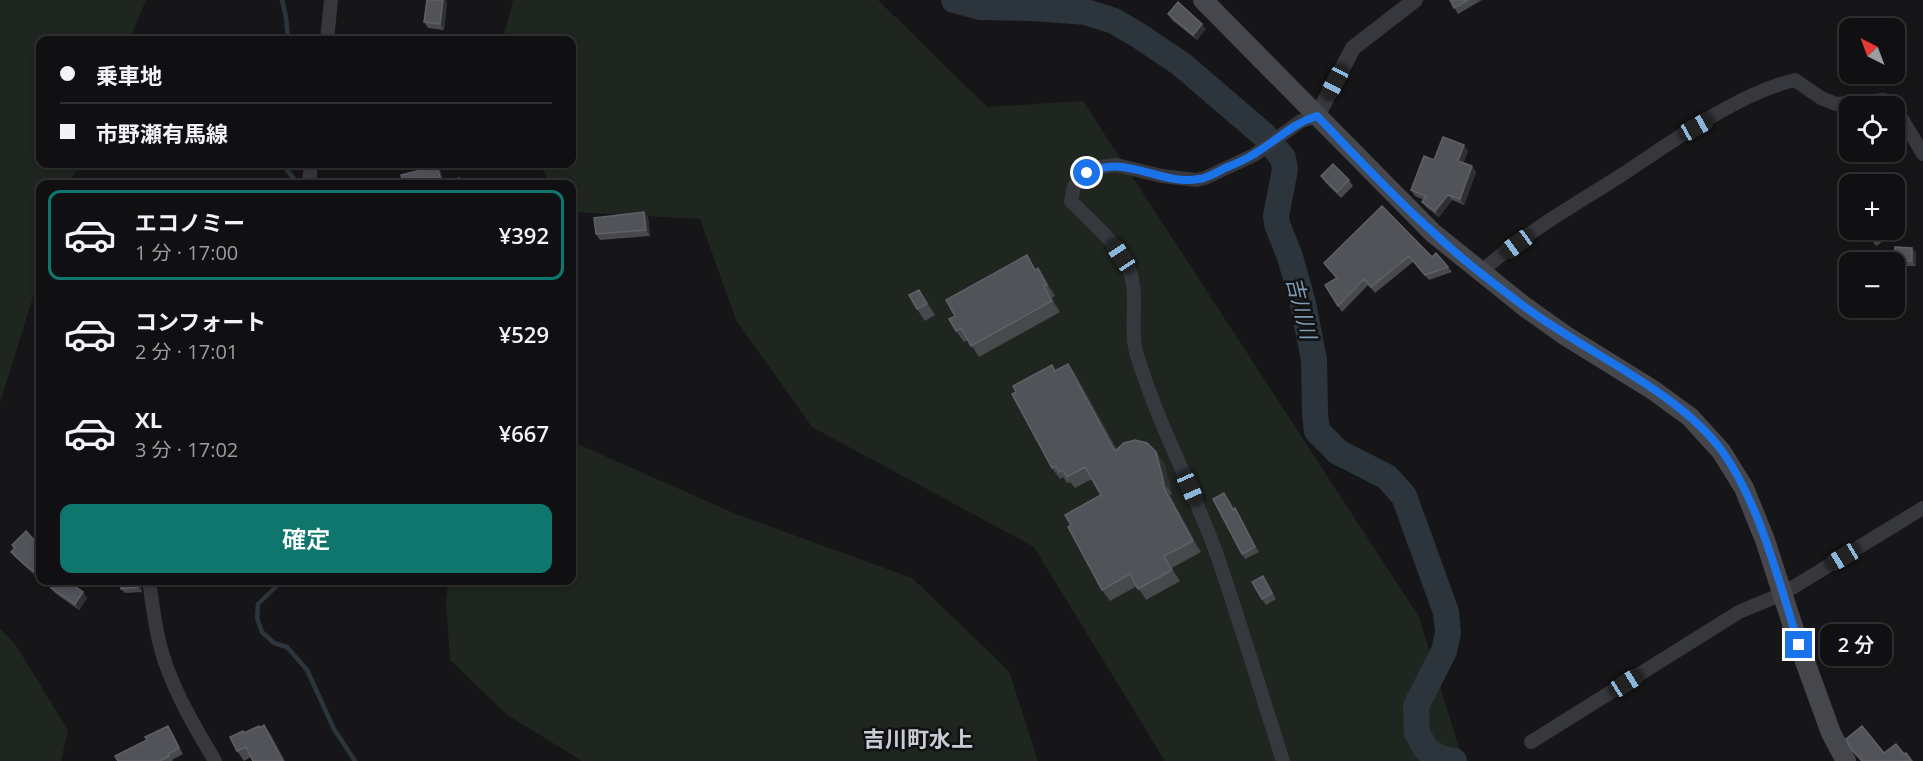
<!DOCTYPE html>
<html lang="ja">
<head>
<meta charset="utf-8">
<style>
	body { margin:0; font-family:"Open Sans","Noto Sans JP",sans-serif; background:#1e1e20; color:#f1f3f6; height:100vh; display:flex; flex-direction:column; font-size:22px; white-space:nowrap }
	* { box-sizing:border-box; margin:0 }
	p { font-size:20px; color:#9c9d9f }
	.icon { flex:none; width:33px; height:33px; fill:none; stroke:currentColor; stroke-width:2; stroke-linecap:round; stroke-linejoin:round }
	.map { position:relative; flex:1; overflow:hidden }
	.details { position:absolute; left:36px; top:180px; width:540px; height:405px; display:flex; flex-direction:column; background:#101012; border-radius:12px; box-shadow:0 3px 9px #0003,0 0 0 2px #303032 }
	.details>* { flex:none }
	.top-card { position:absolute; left:36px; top:36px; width:540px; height:132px; border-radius:12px; box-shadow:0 3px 9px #0003,0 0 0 2px #303032; display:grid; align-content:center; height:132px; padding:0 24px; background:#101012 }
	.needle { width:39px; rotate:318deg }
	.buttons { position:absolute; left:1839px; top:18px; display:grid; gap:12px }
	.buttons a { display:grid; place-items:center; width:66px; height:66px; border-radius:12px; background:#101012; box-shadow:0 3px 9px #0003,0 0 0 2px #303032; font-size:30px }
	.end { position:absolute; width:27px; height:27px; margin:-14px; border:8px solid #1a73e8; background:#fff; box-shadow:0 0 0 3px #fff }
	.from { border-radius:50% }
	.bubble { position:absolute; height:42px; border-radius:12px; background:#101012; box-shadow:0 3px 9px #0003,0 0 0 2px #303032; font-size:20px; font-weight:600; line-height:42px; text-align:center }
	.car { position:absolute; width:18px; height:36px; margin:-18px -9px; border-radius:8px; box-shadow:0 0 4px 2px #0007; background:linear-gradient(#222 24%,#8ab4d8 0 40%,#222 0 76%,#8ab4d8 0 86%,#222 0) }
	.top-card b { display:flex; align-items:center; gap:21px; height:57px; font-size:22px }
	.top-card b+b { border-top:2px solid #303032 }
	.top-card i { width:15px; height:15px; background:#f1f3f6 }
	ul { padding:10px 0 0; list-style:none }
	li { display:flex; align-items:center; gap:18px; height:90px; margin:0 12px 9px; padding:0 12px; border:3px solid transparent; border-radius:12px }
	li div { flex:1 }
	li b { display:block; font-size:22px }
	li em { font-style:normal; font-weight:600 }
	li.on { border-color:#0f766e }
	li>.icon { width:54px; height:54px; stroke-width:1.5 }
	.action { display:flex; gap:12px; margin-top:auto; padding:12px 24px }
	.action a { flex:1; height:69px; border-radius:12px; background:#0f766e; color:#fff; font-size:24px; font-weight:600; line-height:69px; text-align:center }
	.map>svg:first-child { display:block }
</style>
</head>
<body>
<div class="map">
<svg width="1923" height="761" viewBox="0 0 1923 761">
	<rect width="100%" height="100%" fill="#161618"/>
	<path fill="#1e261f" d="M0,0H146L129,40H40V164H78L70,184H40V274L0,403Z
		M513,0H878L987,107L1083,101L1419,617L1463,761H1165L1034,547L812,427L736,320L700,219L572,212V184H549L541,164H572V40H503Z
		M575,443L736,514L912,578L1009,671L1038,761H582L506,714L450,660L446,601L448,581L572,580V444Z
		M0,628L15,644L68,730L61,761H0Z"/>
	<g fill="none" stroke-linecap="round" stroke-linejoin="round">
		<path stroke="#2c353c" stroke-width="4.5" d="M282,0L286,17L288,40
			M285,164L287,170L298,184
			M283,580L258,604L257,618L262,632L274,643L287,647L307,670L334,729L355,761"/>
		<path stroke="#2c353c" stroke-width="26" d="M954,0L980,7L1034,8L1086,12L1114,21L1138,35L1181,64L1264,135L1283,158L1285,169L1276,216L1277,224L1290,257L1303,303L1314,360L1315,414L1317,431L1338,452L1387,477L1404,496L1446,612L1448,633L1444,651L1416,706L1417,733L1426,749L1439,758L1454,761"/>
		<path stroke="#37383d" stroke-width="14" d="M327,40L331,0
			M1894,111L1902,119L1923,154
			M309,184L311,164
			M1481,272C1523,234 1573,206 1620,176C1669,144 1738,93 1795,80L1821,98L1836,104L1884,100L1890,106
			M149,580C153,608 156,636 165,662C177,697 196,729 215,761
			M1531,742L1739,612L1782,594L1923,508
			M1283,761C1261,693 1241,625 1218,558C1194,489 1158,425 1137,355C1128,327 1141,292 1127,265C1114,240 1090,221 1071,201L1074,186L1087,173L1100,167L1116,165L1162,176L1196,180L1205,178L1254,155L1301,121L1317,116"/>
		<path stroke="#37383d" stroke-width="16" d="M1317,116L1353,48L1415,0"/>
		<path stroke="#45474d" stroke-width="20" d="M1203,0L1433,233L1525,307L1566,336L1653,390L1690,417L1721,451L1744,488L1765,540L1799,645L1831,733L1846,761"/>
	</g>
	<path fill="#47494d" d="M1450,0H1482L1458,14Z
		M447,2L444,30L428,28L424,22Z
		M1168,14L1206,29L1197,40L1172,20Z
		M1468,151L1463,163L1472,166L1476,172L1464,205L1452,200L1439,217L1426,207L1422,202L1424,200L1415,196L1411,190L1434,160Z
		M388,164H407V167L391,168Z
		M1321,176L1349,180L1353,186L1341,198L1325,182Z
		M1382,206L1432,257L1448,267L1452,272L1429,280L1413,262L1375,293L1368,285L1342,312L1338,306L1337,278L1324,263Z
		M644,212L648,218L650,236L600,240L596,234Z
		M1894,222L1900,230L1876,246L1864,230H1894Z
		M1912,248L1916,253V266H1899L1894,260Z
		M1038,268L1045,279L1055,296L1052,298L1060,312L979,357L968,340L964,342L956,331Z
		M919,290L927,301L935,315L925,321L917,309Z
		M1068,364L1076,375L1117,450L1164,463L1172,494L1170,495L1201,552L1172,568L1180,581L1146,600L1137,586L1110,601L1102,590L1071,525L1101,495L1092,479L1075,488L1070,482L1067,483L1063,477L1060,479L1052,468L1055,370Z
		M1228,498L1234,509L1239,514L1259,552L1245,559L1242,554Z
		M40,540V579L29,570L15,557L11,552L14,549L12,545Z
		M1263,576L1276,599L1266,605L1262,599Z
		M43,580H66L87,598L79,610L55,593L51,588L52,587Z
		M121,580H140L142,592L125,593L121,589Z
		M264,725L271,735L285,761H253L251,757L244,761L237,751L245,733Z
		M168,726L172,732L183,754L172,760L173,761H118Z"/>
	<path fill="#2f3033" d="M443,0H446L447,2L444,30L440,24Z
		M1202,24L1206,29L1197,40L1193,35Z
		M1464,145L1468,151L1462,167L1458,161Z
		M437,166L441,172L444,184H442Z
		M1472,166L1476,172L1464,205L1460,199Z
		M1448,195L1452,200L1439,217L1435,211Z
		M644,212L648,218L650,236L646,230Z
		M1912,248L1916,253V266L1912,261Z
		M1038,268L1045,279L1055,296L1047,285Z
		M1044,286L1052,298L1060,312L1052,301Z
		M919,290L927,301L935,315L927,304Z
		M1068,364L1076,375L1123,463L1115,451Z
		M1156,452L1164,463L1172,494L1164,483Z
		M1162,484L1170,495L1201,552L1193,541Z
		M1235,508L1239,514L1259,552L1255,547Z
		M1164,556L1172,568L1180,581L1172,570Z
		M137,580H140L142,592L138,587Z
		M83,592L87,598L79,610L75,604Z
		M264,725L271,735L285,761H283Z
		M168,726L172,732L183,754L179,748Z"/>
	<path fill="#525359" stroke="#5f6168" stroke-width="1.5" d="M427,0H443L440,24L424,22Z
		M1450,0H1468L1454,8Z
		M1178,2L1202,24L1193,35L1168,14Z
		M1443,137L1464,145L1458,161L1472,166L1460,199L1448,195L1435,211L1422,202L1426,196L1411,190L1424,156L1434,160Z
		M1333,164L1349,180L1337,192L1321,176Z
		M437,166L442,184L459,178L462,184H403L401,175Z
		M1382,206L1432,257L1436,253L1448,267L1425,275L1409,256L1371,287L1364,279L1338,306L1325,285L1337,278L1324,263Z
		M644,212L646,230L596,234L594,218Z
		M1864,230H1888L1872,241Z
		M1895,247L1912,248V261L1894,260Z
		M1027,255L1035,270L1038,268L1047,285L1044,286L1052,301L971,346L961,328L956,331L949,319L955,316L946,300Z
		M919,290L927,304L917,309L909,295Z
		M1068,364L1115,451L1124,443L1135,440L1147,443L1156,452L1164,483L1162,484L1193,541L1164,556L1172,570L1138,589L1130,574L1102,590L1068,527L1071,525L1065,515L1101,495L1085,467L1067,477L1063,470L1059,472L1056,466L1052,468L1012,394L1016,392L1013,386L1052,365L1055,371Z
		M1224,493L1233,510L1235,508L1255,547L1242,554L1213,499Z
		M26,531L35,541L40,540V576L24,564L11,552L15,548L12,545Z
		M1263,576L1272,593L1262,599L1252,582Z
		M47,580H66L83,592L75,604L51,588L53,585Z
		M121,580H137L138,587L121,589Z
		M264,725L283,761H253L246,747L237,751L230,737L243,731L244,733L259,726L260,728Z
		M168,726L179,748L168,754L169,756L160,761H118L115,756L147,740L145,737Z
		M1862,726L1884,753L1896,744L1904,754L1906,753L1912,761H1862L1851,749L1846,739Z"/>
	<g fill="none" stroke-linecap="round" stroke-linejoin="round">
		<path stroke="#1a73e8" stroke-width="8" d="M1087,173C1127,153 1159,186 1199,179C1208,178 1217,172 1225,168C1235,164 1245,160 1254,154C1276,141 1293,123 1317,116C1355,155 1392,196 1433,232C1461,259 1493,283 1525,307C1586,353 1677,390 1722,451C1760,504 1779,583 1799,645"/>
	</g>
	<g text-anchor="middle" stroke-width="5" stroke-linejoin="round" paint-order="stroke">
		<g font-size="21" font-style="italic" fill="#7f9bb3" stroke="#111113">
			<text transform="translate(1301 308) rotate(76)" y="7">吉川川</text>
		</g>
		<g font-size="22" font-weight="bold" fill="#c9ccd4" stroke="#111113">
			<text x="918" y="747">吉川町水上</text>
		</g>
	</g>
</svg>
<div class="buttons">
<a><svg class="needle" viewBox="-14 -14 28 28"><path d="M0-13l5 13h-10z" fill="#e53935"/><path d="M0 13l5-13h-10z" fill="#9c9d9f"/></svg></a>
<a><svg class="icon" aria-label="locate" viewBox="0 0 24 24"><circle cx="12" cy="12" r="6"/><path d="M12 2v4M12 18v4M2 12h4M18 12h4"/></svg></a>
<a>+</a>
<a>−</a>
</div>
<i class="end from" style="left:1087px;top:173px"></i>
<i class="end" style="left:1799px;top:645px"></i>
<div class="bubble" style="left:1820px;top:624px;width:72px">2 分</div>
<i class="car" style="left:1335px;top:82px;rotate:208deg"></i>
<i class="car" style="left:1696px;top:127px;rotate:61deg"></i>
<i class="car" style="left:1517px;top:244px;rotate:234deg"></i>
<i class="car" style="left:1121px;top:256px;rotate:326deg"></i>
<i class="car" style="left:1190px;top:488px;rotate:156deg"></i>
<i class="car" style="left:1843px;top:557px;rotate:239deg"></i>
<i class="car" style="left:1626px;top:683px;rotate:58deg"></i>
<div class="top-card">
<b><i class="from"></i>乗車地</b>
<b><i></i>市野瀬有馬線</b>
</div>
<section class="details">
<ul>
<li class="on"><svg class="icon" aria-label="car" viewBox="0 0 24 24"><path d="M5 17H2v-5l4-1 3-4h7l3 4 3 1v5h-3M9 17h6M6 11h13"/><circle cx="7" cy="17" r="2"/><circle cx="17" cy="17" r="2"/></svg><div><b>エコノミー</b><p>1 分 · 17:00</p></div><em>¥392</em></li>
<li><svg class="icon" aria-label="car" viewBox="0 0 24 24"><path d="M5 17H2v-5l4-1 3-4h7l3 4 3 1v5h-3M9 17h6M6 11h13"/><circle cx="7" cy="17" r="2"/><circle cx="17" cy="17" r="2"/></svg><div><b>コンフォート</b><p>2 分 · 17:01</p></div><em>¥529</em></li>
<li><svg class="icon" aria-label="car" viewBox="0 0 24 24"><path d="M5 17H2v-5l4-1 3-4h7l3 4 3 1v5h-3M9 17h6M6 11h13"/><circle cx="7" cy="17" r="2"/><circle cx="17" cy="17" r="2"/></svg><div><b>XL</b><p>3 分 · 17:02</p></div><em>¥667</em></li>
</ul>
<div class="action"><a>確定</a></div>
</section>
</div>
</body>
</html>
